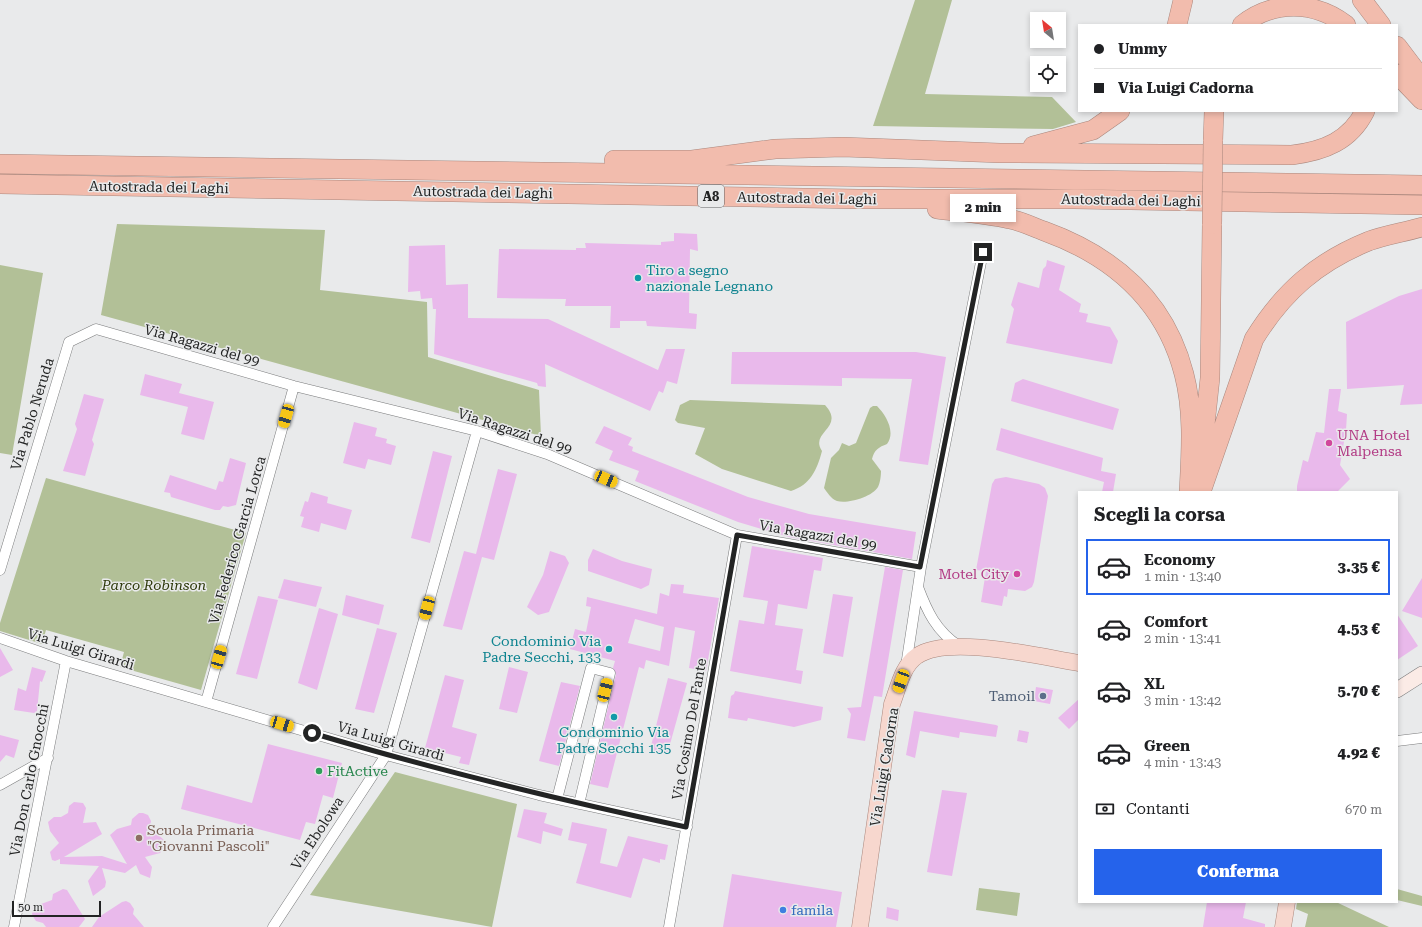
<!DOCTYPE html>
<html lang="it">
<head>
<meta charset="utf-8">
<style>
	body { margin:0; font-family:"Roboto Serif",serif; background:#f6f6f6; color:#202124; height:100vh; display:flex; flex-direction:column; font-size:15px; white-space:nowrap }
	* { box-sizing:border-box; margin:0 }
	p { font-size:13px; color:#757577 }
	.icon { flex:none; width:22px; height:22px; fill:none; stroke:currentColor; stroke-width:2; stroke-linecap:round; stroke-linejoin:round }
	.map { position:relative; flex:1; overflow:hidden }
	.sheet { position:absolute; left:1078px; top:491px; width:320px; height:412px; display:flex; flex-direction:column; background:#fff; border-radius:0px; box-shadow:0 2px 6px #0003 }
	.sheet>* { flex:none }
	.hud { position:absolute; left:1078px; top:24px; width:320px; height:88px; border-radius:0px; box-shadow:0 2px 6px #0003; display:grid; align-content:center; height:88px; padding:0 16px; background:#fff }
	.needle { width:26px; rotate:330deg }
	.tools { position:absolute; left:1030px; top:12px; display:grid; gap:8px }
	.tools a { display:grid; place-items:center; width:36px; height:36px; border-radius:0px; background:#fff; box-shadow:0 2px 6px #0003; font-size:20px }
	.scale { position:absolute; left:12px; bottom:10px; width:89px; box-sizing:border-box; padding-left:4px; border:2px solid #232424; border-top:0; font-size:11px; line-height:14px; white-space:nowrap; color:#232424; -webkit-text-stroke:3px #e9eaeb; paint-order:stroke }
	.end { position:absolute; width:18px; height:18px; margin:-9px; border:5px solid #232424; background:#fff; box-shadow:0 0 0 2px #fff }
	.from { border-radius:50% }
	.bubble { position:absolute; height:28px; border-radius:0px; background:#fff; box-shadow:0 2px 6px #0003; font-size:13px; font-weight:800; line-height:28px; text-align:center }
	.car { position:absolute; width:12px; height:24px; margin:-12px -6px; border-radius:5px; box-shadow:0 0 3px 1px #0007; background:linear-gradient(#f5c518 24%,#345 0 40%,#f5c518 0 76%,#345 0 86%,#f5c518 0) }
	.hud b { display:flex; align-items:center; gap:14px; height:38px; font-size:15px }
	.hud b+b { border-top:1px solid #e0e0e0 }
	.hud i { width:10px; height:10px; background:#202124 }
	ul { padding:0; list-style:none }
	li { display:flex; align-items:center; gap:12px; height:56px; margin:0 8px 6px; padding:0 8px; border:2px solid transparent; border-radius:0px }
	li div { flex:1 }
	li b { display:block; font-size:15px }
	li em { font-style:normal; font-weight:800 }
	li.current { border-color:#2563eb }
	li>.icon { width:36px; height:36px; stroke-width:1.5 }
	h2 { padding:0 16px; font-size:18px; line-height:48px }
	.pay { display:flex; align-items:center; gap:10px; height:44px; padding:0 16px; font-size:15px }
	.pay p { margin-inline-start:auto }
	.primary-button { display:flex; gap:8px; margin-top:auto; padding:8px 16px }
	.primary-button a { flex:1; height:46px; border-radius:0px; background:#2563eb; color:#fff; font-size:16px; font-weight:800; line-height:46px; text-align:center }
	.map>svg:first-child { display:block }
</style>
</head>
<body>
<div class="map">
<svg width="1422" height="927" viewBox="0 0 1422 927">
	<rect width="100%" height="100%" fill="#e9eaeb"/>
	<path fill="#b2c097" d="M915,0H952L925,94L1052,97L1076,122L1053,129L873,126Z
		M117,224L325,230L320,290L427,302L428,357L539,390L541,436L101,315Z
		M0,265L43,273L12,455L0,453Z
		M690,400L825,405C846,428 809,432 822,451C817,470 810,485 791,491L722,469L695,454L705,428L678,423L675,420L680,405Z
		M873,406H877C886,415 896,432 887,444C879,447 874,450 872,459L881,471C881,476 880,483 878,487C872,497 848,504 837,501C831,499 827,492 824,488L831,458L839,450L842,443L849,446L856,443L870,408Z
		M46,478L246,533L201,690L120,667L124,652L46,630L42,644L0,631V623Z
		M395,772L517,804L492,927L310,895Z
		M979,888L1020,893L1017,916L976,910Z
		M1397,889L1422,896V906L1397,900Z
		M1297,902H1336L1389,927H1305L1308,914L1296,909Z"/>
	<path fill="#e9b9eb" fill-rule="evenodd" d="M674,233L697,234L698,251L690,249L689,313L697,314L696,329L647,326L646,321H620V328H610L611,306H565L566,299L497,298L499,249L576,250V248H586L585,243L661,245V242L674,241Z
		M445,245L446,285L468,284V318L548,319L658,370L666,349H685L677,384L667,381L663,393L659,391L650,411L545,364L546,387L538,386L537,383L434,354L436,309H433L432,298L421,299L420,291L408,292L409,246Z
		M1047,260L1065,266L1059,290L1081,304L1079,312L1088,314L1086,322L1110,327L1118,341L1112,364L1006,343L1014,309L1011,305L1018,282L1039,288L1043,269L1046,266Z
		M1422,289V404L1400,405L1404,385L1347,389L1346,322L1399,296Z
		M732,352H916L946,357L928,465L899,461L912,379L842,378V386L731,384Z
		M145,374L182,384L179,393L214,402L204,440L181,434L188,407L140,395Z
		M1023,379L1119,409L1113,430L1011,401L1015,383Z
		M1329,389H1341L1338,411L1347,414L1346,430L1340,465L1350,479L1337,492H1297V486L1303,460L1308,462L1316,432L1324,433Z
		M84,394L104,399L92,440L94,444L85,476L63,471L77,429L75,424Z
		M354,422L377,428L375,436L387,439L386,443L396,446L391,465L368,459L365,469L343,463Z
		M604,426L632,438L628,445L633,447L632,451L748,497L809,514L916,532L912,559L789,537L738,522L635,481L639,471L609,460L613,451L595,443Z
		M1001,428L1103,458L1101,471L1116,474L1113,492H1102L1104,482L996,450Z
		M433,451L452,456L430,543L411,538Z
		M230,458L246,463L236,505L228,507L223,506L220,510H215L171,497L170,493L164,492L170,475L216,490L219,481L223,482Z
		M498,469L517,474L494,560L482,557L462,630L443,626L464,551L476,554Z
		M1006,477L1039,484L1045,488L1048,496L1034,582L1032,587L1025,591L1008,589L1007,597L1004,596L1002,606L981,602L986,571L976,570L992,484L995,479Z
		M311,492L328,497L327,503L352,510L346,530L321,523L319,532L301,527L304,517L300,516L305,501L308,502Z
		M752,546L823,558L821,571L814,570L807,609L778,604L775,625L803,629L796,670L803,671L801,684L730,671L739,620L764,624L768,601L743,597Z
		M593,549L622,561L652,569L649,585L641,589L588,571V560Z
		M550,551L565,556L569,563L549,612L538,615L527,607L543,575Z
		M885,567L903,570L882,697L874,696L865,741L847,738L851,714L847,708L861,707Z
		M1422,578V618L1402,611Z
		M284,579L322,587L316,607L278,598Z
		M671,584L684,585L683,593L719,598L706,671L689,668L695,631L675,627L669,666L646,660L644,669L639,667L608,788L590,784L616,674L613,668L615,661L570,649L575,629L586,632L591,607L586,606L587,597L657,614L660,593L669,596ZM635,619L664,627L660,651L628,643Z
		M833,594L853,597L843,657L823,653Z
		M346,595L384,605L379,625L342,615Z
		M258,596L278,600L257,679L236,674Z
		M319,608L338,614L317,690L298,683Z
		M1397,614L1418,646L1397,660Z
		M377,628L397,633L374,713L355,709Z
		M0,648L13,670L0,677Z
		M32,667L46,671L42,682L40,681L37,711L34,713L14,710L18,688L26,691Z
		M509,667L528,672L517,713L499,709Z
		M445,675L464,680L452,727L477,734L469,765L459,763L461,757L425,748Z
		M668,678L687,683L667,755L650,750Z
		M561,682L580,686L559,766L539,761Z
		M1036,687L1053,690L1050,704L1034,701Z
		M735,691L823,707L821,720L794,727L748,718L747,721L728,718L731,696L734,694Z
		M1079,699V719L1069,729L1058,718Z
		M914,711L996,725L998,726L996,737L960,732L959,738L920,731L915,758L906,755Z
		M1019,730L1029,732L1027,743L1017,741Z
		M0,735L19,740L14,758L6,755L0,762Z
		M268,744L342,763L333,798L323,795L315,824L306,822L300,840L181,809L187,785L252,803Z
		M942,790L967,793L952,876L927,872Z
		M74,802L83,803L86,808L83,823L96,822L102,834L64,857L102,856L127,864L110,835L117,829L131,825L132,819L139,813H143L148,815L151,821L150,827L165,841V846L160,853L145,857L152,867L150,878L140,874L136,865L125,873L102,868L106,882L105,887L93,896L88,881L99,866L60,864V859L55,861L52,860L50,852L59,843L50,831L48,822L54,817H61L68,813L69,806Z
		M524,809L547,813L544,823L563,829L561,836L543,831L541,844L517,837Z
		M572,822L607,829L600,863L617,867L628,836L668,845L665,860L660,859V863L643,858L631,898L576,883L587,844L568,840Z
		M732,874L842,892L836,927H723Z
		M63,889L67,890L85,919L79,927H46L43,923L36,921L34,918L32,914L33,907L52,900L53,894Z
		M126,901L130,903L134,909L133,914L144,927H92L99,917L122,902Z
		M1207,902H1246L1243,918L1265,924V927H1203Z
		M887,907L899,910L898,921L886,918Z"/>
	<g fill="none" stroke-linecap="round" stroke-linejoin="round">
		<defs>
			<path id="minor" d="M0,570L69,342L96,329L294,386L477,431L547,454L737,535L921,567
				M918,587C927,611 936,631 959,646
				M0,638L66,661L386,755L539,795L687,827
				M906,666L921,567L983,252
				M206,702L294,386
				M1397,741L1422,738
				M0,785L48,758
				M557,799L591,668L610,673L579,804
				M14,927L66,661
				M273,927L386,755L477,431
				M669,927L737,535"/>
			<path id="secondary" d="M1397,690L1422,674"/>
			<path id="primary" d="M860,927L892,704C898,689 902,666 917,656C948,634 1041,657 1079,663
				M1283,927L1287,902"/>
			<path id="motorway" d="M1362,0L1381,25
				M1177,25L1183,0
				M1242,25C1273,0 1315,1 1346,25
				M1397,46L1422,79
				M1397,74L1422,100
				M1213,141L1214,111
				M1033,146L1093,130L1120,111
				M614,160H692L775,149L843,147L1000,153L1292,155C1324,151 1350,141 1365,111
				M0,164L1422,185
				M0,184L858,199H1074L1422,205
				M937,209C961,212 986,214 1009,219C1021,221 1033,227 1044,231C1113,256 1165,300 1184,374C1194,412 1191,453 1189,492
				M1201,462L1210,378L1212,224
				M1201,492L1254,339C1283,292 1317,262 1369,241C1385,235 1405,232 1422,227"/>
		</defs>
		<use href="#minor" stroke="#7b7c7d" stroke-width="11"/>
		<use href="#secondary" stroke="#7b7c7d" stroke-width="16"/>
		<use href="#primary" stroke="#aa877d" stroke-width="17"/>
		<use href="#motorway" stroke="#aa877d" stroke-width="20"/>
		<use href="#minor" stroke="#fff" stroke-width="10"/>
		<use href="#secondary" stroke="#fbebe6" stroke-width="15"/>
		<use href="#primary" stroke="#f7d7ce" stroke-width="16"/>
		<use href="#motorway" stroke="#f2bcad" stroke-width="19"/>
		<defs>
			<path id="motorway-bridge" d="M1212,224L1213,141"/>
		</defs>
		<use href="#motorway-bridge" stroke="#aa877d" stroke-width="20" stroke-linecap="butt"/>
		<use href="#motorway-bridge" stroke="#f2bcad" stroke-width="19"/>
	</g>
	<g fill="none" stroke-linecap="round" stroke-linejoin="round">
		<path stroke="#232424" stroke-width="5" d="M312,733C436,770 560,800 686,827L737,535L920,567L983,252"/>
	</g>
	<g fill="#0f9aa8" stroke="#e9eaeb" stroke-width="1.5">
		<circle cx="638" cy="278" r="4"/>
		<circle cx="609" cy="649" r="4"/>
		<circle cx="614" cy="717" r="4"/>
	</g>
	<g fill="#d1479c" stroke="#e9eaeb" stroke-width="1.5">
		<circle cx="1329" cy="443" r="4"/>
		<circle cx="1017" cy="574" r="4"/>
	</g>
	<circle fill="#5c6f8a" stroke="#e9eaeb" stroke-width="1.5" cx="1043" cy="696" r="4"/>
	<circle fill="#2e9e5b" stroke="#e9eaeb" stroke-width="1.5" cx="319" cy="771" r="4"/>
	<circle fill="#8d6e63" stroke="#e9eaeb" stroke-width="1.5" cx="139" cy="838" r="4"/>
	<circle fill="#3f7fe0" stroke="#e9eaeb" stroke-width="1.5" cx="783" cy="910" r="4"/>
	<g text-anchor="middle" stroke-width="3" stroke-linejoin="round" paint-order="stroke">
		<rect fill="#e9eaeb" stroke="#5e5f60" stroke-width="1" x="698" y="185" width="26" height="22" rx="3"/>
		<g font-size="13" font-weight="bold" fill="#232424">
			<text x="711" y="201">A8</text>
		</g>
		<g font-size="14" fill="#232424" stroke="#e9eaeb">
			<text transform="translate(159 187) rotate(1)" y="5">Autostrada dei Laghi</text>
			<text transform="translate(483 192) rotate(1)" y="5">Autostrada dei Laghi</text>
			<text transform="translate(807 198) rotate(1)" y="5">Autostrada dei Laghi</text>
			<text transform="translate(1131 200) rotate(1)" y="5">Autostrada dei Laghi</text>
			<text transform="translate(202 345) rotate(16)" y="5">Via Ragazzi del 99</text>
			<text transform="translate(32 414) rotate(-73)" y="5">Via Pablo Neruda</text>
			<text transform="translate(515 431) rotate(18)" y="5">Via Ragazzi del 99</text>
			<text transform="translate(818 535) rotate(10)" y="5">Via Ragazzi del 99</text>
			<text transform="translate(237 540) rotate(-74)" y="5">Via Federico Garcia Lorca</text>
			<text transform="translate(81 649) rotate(17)" y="5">Via Luigi Girardi</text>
			<text transform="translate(689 729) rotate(-80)" y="5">Via Cosimo Del Fante</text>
			<text transform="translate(391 741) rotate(16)" y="5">Via Luigi Girardi</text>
			<text transform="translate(884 767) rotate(-81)" y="5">Via Luigi Cadorna</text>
			<text transform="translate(29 780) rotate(-79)" y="5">Via Don Carlo Gnocchi</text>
			<text transform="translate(317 833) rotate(-57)" y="5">Via Ebolowa</text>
		</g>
		<g font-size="14" fill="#0d838f" stroke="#e9eaeb" text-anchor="start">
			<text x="646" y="275">Tiro a segno<tspan x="646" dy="16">nazionale Legnano</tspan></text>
			<text x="601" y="646" text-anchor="end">Condominio Via<tspan x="601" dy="16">Padre Secchi, 133</tspan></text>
			<text x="614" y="737" text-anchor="middle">Condominio Via<tspan x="614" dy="16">Padre Secchi 135</tspan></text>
		</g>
		<g font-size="14" fill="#b23c85" stroke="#e9eaeb" text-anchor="start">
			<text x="1337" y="440">UNA Hotel<tspan x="1337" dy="16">Malpensa</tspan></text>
			<text x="1009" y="579" text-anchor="end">Motel City</text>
		</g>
		<g font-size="14" font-style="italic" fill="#2d390a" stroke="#e9eaeb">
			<text x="154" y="590">Parco Robinson</text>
		</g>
		<g font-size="14" fill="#4e5e75" stroke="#e9eaeb" text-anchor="end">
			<text x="1035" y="701">Tamoil</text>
		</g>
		<g font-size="14" fill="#27864d" stroke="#e9eaeb" text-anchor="start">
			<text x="327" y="776">FitActive</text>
		</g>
		<g font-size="14" fill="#785e54" stroke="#e9eaeb" text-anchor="start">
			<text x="147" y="835">Scuola Primaria<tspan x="147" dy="16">"Giovanni Pascoli"</tspan></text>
		</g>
		<g font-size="14" fill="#366cbe" stroke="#e9eaeb" text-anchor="start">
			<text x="791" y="915">famila</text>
		</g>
	</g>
</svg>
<div class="tools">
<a><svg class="needle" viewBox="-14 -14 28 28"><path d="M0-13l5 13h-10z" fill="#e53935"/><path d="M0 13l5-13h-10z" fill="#757577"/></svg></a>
<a><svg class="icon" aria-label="locate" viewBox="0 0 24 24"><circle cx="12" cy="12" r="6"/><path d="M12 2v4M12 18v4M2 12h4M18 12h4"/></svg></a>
</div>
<div class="scale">50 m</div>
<i class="end from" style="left:312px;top:733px"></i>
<i class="end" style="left:983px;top:252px"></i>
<div class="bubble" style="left:950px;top:194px;width:66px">2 min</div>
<i class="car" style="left:286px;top:416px;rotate:196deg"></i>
<i class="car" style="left:606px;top:479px;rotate:113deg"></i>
<i class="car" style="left:427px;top:608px;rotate:195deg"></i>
<i class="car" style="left:219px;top:657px;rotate:16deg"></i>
<i class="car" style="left:901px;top:681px;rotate:200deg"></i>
<i class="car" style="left:605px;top:690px;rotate:14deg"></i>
<i class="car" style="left:282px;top:724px;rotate:107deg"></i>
<div class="hud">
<b><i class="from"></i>Ummy</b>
<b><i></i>Via Luigi Cadorna</b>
</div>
<section class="sheet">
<h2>Scegli la corsa</h2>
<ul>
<li class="current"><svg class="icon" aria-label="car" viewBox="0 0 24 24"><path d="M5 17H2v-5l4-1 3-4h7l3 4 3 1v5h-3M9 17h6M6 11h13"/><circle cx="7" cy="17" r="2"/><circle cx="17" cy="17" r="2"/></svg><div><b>Economy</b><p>1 min · 13:40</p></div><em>3.35 €</em></li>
<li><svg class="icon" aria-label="car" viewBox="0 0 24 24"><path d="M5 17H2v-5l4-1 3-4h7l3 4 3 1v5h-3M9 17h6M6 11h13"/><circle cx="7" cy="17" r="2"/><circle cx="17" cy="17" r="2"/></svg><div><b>Comfort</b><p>2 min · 13:41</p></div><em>4.53 €</em></li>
<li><svg class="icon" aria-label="car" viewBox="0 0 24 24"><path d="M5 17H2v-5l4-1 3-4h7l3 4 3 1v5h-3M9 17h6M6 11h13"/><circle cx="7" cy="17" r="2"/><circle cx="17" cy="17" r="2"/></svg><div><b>XL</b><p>3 min · 13:42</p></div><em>5.70 €</em></li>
<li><svg class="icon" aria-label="car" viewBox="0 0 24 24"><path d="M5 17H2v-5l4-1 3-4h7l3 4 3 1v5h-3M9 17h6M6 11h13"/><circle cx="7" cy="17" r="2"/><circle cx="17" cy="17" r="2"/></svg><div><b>Green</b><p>4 min · 13:43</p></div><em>4.92 €</em></li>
</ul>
<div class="pay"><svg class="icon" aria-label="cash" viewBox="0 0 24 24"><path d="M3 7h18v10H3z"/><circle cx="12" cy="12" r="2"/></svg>Contanti<p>670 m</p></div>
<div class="primary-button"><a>Conferma</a></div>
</section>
</div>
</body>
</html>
